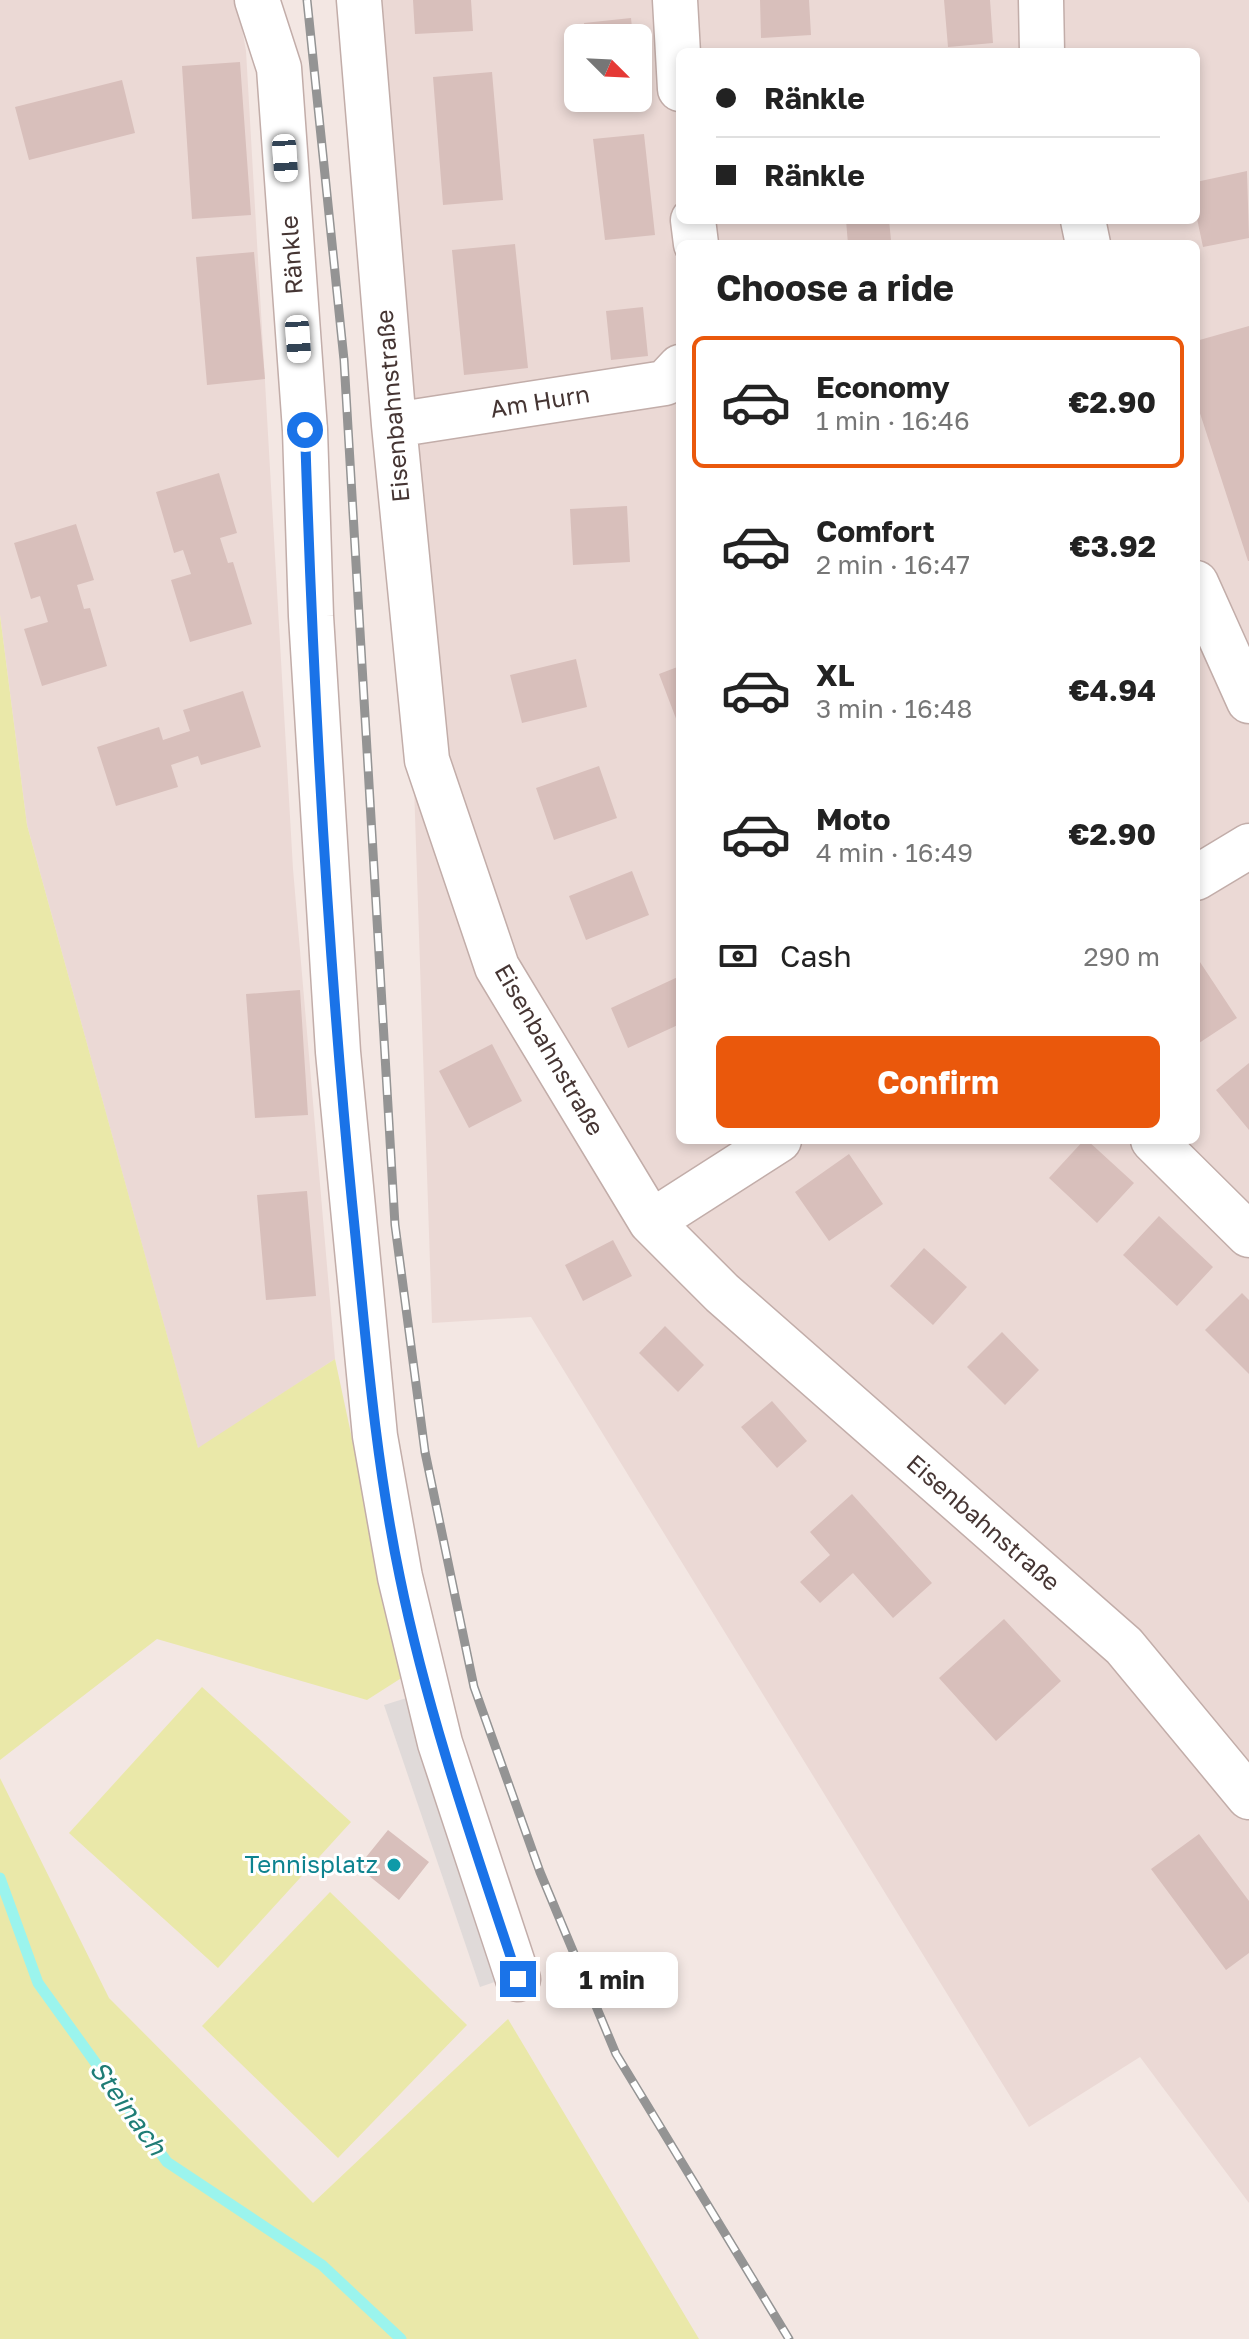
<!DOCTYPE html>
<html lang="en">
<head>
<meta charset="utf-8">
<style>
	body { margin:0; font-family:"Golos Text",sans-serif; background:#f6f6f6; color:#222; height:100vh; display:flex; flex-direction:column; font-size:30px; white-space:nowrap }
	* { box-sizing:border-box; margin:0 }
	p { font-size:26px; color:#767676 }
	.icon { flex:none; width:44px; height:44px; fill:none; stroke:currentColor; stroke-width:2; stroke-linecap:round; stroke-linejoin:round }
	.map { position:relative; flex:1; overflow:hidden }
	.sheet { position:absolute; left:676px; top:240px; width:524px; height:904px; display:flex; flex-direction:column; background:#fff; border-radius:12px; box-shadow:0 4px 12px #0003 }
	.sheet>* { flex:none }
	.top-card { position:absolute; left:676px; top:48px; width:524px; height:176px; border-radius:12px; box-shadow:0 4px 12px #0003; display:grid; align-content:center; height:176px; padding:0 40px; background:#fff }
	.needle { width:52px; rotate:114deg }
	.controls { position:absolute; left:564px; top:24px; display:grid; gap:16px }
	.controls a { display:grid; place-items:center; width:88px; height:88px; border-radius:12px; background:#fff; box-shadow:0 4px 12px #0003; font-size:40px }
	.end { position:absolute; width:36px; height:36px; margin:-18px; border:10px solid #1a73e8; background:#fff; box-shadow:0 0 0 4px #fff }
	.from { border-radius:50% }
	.bubble { position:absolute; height:56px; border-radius:12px; background:#fff; box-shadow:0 4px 12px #0003; font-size:26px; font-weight:700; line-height:56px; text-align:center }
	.car { position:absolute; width:24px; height:48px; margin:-24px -12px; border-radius:10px; box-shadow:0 0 6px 2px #0007; background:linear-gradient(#fff 24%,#345 0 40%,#fff 0 76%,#345 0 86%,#fff 0) }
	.top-card b { display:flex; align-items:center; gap:28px; height:76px; font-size:30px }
	.top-card b+b { border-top:2px solid #e0e0e0 }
	.top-card i { width:20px; height:20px; background:#222 }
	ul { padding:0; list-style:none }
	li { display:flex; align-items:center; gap:24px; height:132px; margin:0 16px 12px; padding:0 24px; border:4px solid transparent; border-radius:12px }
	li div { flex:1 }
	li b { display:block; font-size:30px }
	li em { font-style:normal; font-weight:700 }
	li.active { border-color:#ea580c }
	li>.icon { width:72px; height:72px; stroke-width:1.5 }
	h2 { padding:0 40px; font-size:36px; line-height:96px }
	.pay { display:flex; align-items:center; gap:20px; height:88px; padding:0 40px; font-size:30px }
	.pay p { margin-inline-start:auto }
	.action { display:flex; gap:16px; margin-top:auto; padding:16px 40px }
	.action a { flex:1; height:92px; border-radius:12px; background:#ea580c; color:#fff; font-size:32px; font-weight:700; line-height:92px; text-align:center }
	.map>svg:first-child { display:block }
</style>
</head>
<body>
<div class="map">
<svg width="1249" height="2339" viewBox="0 0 1249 2339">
	<rect width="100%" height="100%" fill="#f3e7e3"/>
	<path fill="#ebd9d5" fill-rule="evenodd" d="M0,0H237L246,51L293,869L335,1359L198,1449L27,825L0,615Z
		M349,0H1249V2203L1140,2057L1029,2127L531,1317L432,1323L396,248ZM578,38H638V98H578ZM680,52H1196V220H680ZM680,244H1196V1140H680Z"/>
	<path fill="#eae8a9" d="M0,615L27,825L198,1448L335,1359L403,1677L367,1700L157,1639L0,1760Z
		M202,1687L351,1822L218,1968L69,1833Z
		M0,1778L109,1998L313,2203L508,2019L699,2339H0Z
		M330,1892L467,2025L338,2158L202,2026Z"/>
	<path fill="#e0dad9" d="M413,1696L509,1977L480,1987L384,1705Z"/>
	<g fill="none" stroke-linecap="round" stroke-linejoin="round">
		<path stroke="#9bf4ed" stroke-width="11" d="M0,1878L38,1983L167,2162L322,2265L401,2339"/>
	</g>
	<path fill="#d8bfbb" d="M413,0H471L473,31L415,34Z
		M760,0H809L811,35L761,38Z
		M944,0H990L993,43L948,47Z
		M631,18L633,38H585L584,23Z
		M240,62L251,215L192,219L182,66Z
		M492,72L503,200L443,205L433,77Z
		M122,80L135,133L29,160L15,107Z
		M644,134L655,235L605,240L593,139Z
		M1247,171L1249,238L1203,247L1196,214V182Z
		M846,220H889L891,240L848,244Z
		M515,244L528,368L464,375L452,250Z
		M254,252L265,379L207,385L196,257Z
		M643,307L648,356L611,360L606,311Z
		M1249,326V561H1248L1196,401V341Z
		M219,473L237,533L220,538L228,563L233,562L252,624L190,642L171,580L191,574L183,550L174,553L156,492Z
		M627,506L630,562L573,565L570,509Z
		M76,524L94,580L77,585L84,609L90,608L107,666L42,686L24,629L48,622L40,596L31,599L14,543Z
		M576,659L587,707L522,723L510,675Z
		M680,666V729L659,674Z
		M243,691L261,747L201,765L198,756L171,765L178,787L116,806L97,747L159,727L163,740L190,731L183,710Z
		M599,766L617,818L554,840L536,788Z
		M632,871L649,915L586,940L569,896Z
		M1196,956L1237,1018L1196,1045Z
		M680,976V1024L628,1048L611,1008Z
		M300,990L308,1115L255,1118L246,994Z
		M492,1044L522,1101L469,1128L439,1071Z
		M1249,1063V1130L1216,1090Z
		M1084,1140H1087L1134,1183L1097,1223L1049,1178Z
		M849,1154L883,1204L829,1241L795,1192Z
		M307,1191L316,1296L266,1300L257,1195Z
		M1159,1216L1213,1267L1177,1306L1123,1255Z
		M613,1240L632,1276L583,1301L565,1265Z
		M924,1248L967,1287L933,1325L890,1286Z
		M1242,1293L1249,1300V1374L1205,1330Z
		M665,1326L704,1365L678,1392L639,1353Z
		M1002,1332L1039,1370L1005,1405L967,1367Z
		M772,1401L807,1441L777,1468L741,1427Z
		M852,1494L932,1583L893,1618L853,1573L820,1603L800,1582L830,1555L810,1532Z
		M1004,1619L1061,1681L996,1741L939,1678Z
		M388,1830L429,1862L399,1900L358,1867Z
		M1199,1834L1249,1901V1953L1226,1970L1151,1869Z"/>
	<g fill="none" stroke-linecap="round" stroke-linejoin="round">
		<defs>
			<path id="street" d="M257,0L279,68L305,430L311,616L338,1052L375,1436L400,1577L440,1743L518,1979
				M359,0L394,425L427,760L497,967L651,1222L722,1293L1124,1646L1249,1797
				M675,0L680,89
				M1041,0L1042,52
				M693,220L696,244
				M1083,220L1088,244
				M394,425L665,383L680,367
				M1196,583L1249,701
				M1196,878L1249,846
				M1153,1140L1249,1235
				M651,1222L779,1140"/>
		</defs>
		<use href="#street" stroke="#c2ada9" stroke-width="47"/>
		<use href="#street" stroke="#fff" stroke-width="44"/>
		<defs>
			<path id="rail" d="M307,0L344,360L395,1225L425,1452L474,1687L540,1872L616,2054L789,2339"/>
		</defs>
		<use href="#rail" stroke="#949494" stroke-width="9"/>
		<use href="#rail" stroke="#fff" stroke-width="6" stroke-dasharray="18" stroke-linecap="butt"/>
	</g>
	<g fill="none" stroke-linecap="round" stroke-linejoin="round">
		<path stroke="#1a73e8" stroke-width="10" d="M305,430C313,687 327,945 352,1202C365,1328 374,1454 400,1578C428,1715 474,1846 518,1979"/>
	</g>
	<circle fill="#0f9aa8" stroke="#fff" stroke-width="3" cx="394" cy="1865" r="8"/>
	<g text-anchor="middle" stroke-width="6" stroke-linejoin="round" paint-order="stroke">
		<g font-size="24" fill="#453533" stroke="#fff">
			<text transform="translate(292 255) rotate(-94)" y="8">Ränkle</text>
			<text transform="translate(540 402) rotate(-9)" y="8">Am Hurn</text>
			<text transform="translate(393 406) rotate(-95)" y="8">Eisenbahnstraße</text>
			<text transform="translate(549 1050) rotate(60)" y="8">Eisenbahnstraße</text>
			<text transform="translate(983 1523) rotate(41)" y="8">Eisenbahnstraße</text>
		</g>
		<g font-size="24" fill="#0d838f" stroke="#fff" text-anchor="end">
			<text x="378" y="1873">Tennisplatz</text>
		</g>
		<g font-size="26" font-style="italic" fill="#1f7d76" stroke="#fff">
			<text transform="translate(128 2108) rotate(54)" y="9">Steinach</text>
		</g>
	</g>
</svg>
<div class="controls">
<a><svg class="needle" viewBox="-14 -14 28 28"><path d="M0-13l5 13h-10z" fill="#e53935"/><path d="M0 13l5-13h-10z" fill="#767676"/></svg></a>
</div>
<i class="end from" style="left:305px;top:430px"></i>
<i class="end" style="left:518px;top:1979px"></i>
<div class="bubble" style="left:546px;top:1952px;width:132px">1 min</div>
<i class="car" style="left:285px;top:158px;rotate:176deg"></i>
<i class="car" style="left:298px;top:339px;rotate:176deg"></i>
<div class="top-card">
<b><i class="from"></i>Ränkle</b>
<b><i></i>Ränkle</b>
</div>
<section class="sheet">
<h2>Choose a ride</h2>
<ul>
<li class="active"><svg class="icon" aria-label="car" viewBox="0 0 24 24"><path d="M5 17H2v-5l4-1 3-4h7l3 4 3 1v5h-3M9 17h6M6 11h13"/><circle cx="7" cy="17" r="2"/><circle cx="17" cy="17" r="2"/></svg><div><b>Economy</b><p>1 min · 16:46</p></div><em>€2.90</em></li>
<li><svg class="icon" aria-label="car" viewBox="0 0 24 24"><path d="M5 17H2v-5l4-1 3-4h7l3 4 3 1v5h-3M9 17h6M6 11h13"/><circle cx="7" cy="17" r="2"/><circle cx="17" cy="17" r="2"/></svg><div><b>Comfort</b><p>2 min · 16:47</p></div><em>€3.92</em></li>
<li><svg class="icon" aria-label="car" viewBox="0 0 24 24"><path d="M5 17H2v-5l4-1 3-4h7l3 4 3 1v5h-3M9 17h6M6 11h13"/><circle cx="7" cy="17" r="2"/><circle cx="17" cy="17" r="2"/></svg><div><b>XL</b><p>3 min · 16:48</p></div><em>€4.94</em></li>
<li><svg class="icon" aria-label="car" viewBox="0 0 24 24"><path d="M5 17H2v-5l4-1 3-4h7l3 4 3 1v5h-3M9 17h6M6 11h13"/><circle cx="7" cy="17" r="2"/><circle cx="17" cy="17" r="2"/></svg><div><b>Moto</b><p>4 min · 16:49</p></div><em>€2.90</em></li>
</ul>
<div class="pay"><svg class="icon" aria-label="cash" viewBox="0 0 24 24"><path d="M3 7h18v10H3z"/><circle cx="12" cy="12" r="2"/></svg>Cash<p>290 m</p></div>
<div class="action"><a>Confirm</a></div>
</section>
</div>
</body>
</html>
